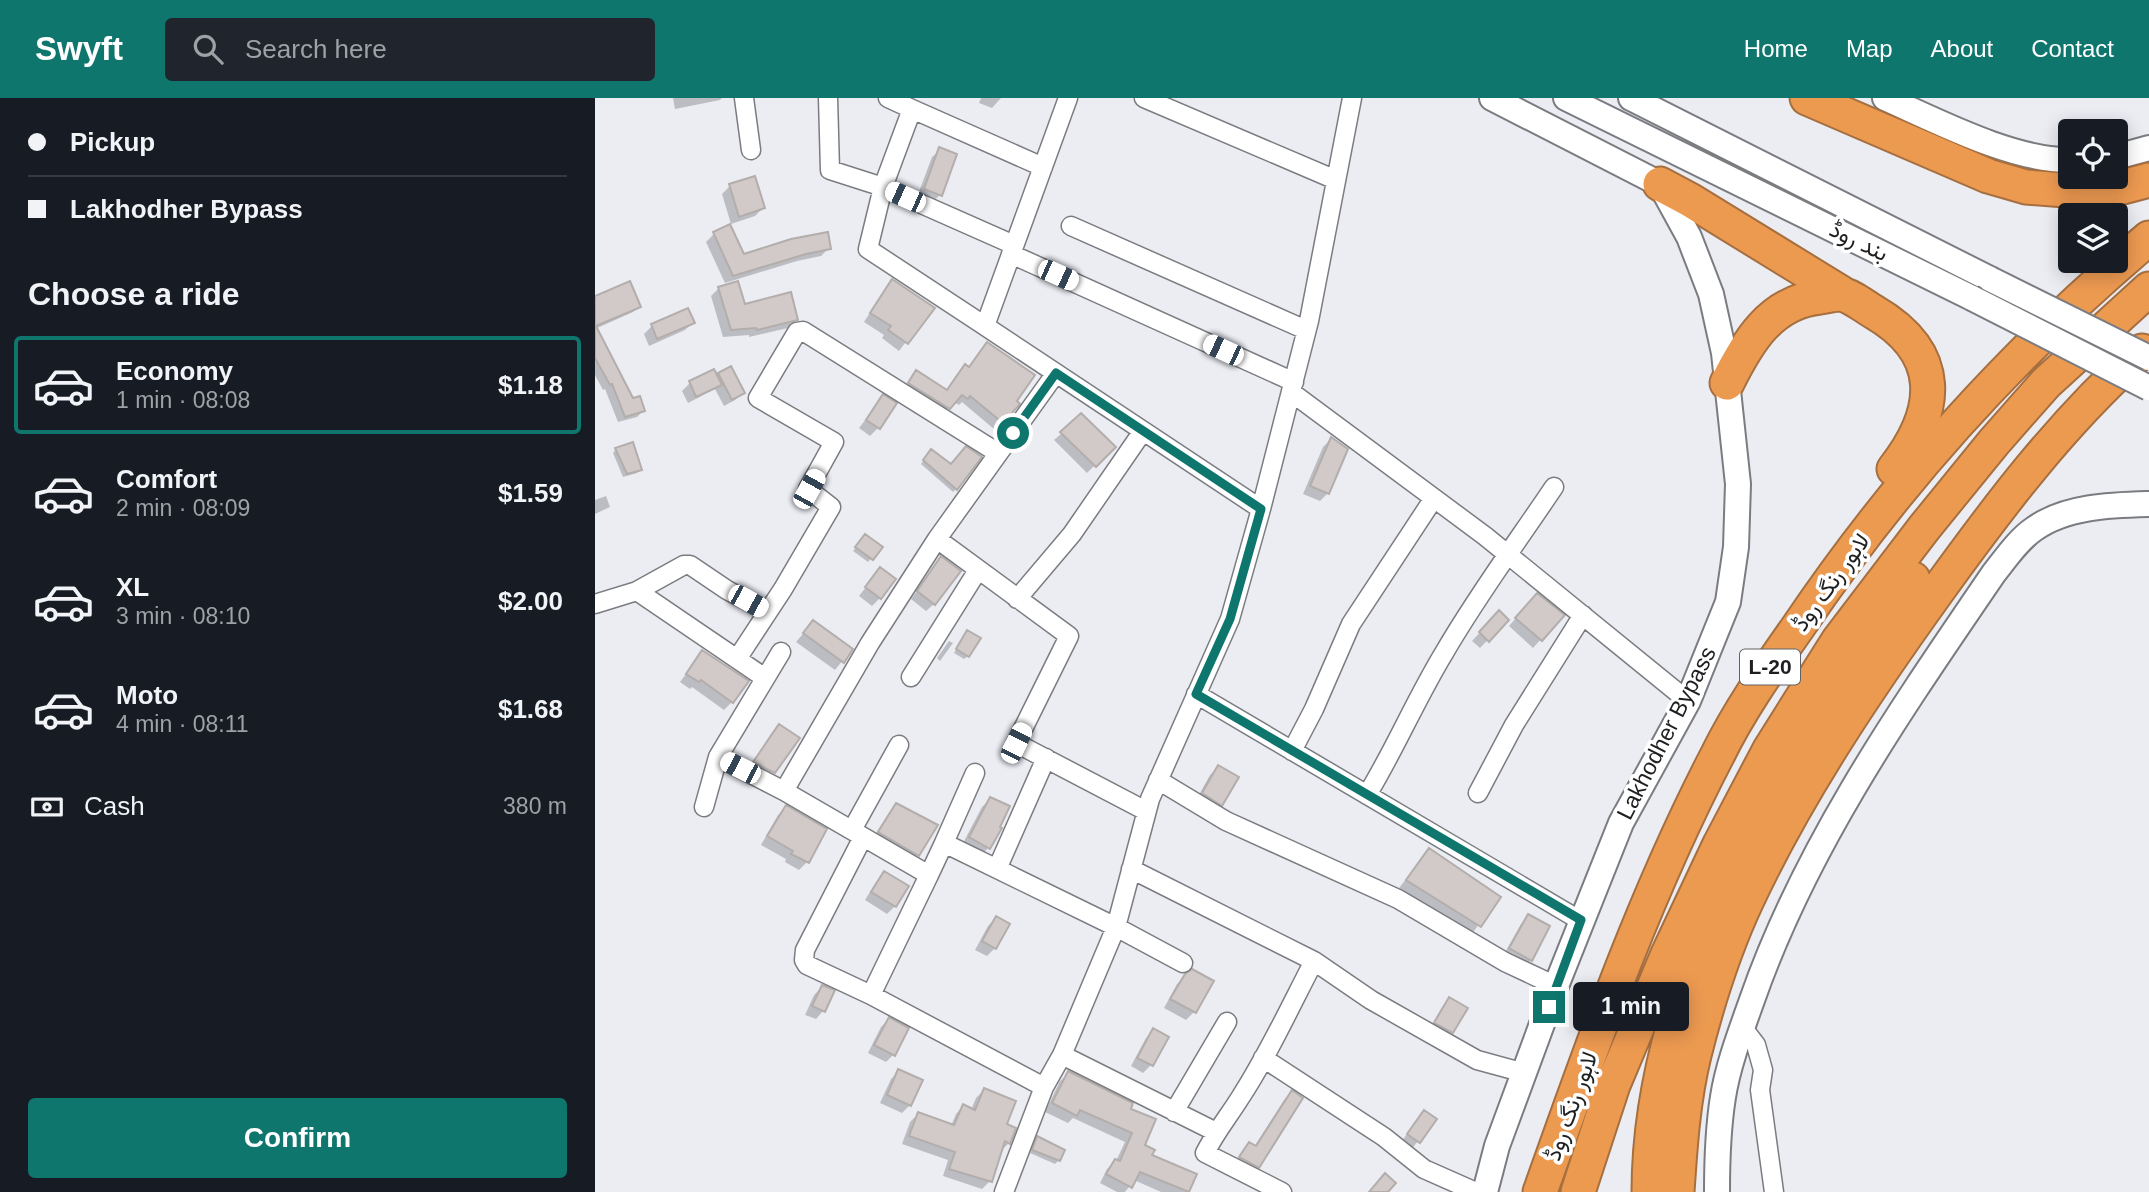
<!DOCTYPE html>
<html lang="en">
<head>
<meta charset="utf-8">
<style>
	body { margin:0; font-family:Helvetica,Vazirmatn,sans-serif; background:#20242c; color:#f1f3f6; height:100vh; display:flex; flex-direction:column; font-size:26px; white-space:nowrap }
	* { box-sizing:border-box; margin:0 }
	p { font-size:23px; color:#9ea1a6 }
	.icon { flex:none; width:38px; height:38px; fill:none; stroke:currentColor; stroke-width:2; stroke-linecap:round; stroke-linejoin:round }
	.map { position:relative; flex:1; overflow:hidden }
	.panel { display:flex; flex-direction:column; background:#171b24; width:595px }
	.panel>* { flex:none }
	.hud { display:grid; align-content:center; height:154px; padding:0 28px; background:#171b24 }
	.buttons { position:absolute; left:1463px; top:21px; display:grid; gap:14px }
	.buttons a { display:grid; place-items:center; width:70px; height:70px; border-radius:7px; background:#171b24; box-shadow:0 4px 18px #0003; font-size:35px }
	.end { position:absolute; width:32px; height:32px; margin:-16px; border:9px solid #0f766e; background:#fff; box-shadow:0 0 0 4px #fff }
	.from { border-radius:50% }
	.bubble { position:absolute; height:49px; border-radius:7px; background:#171b24; box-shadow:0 4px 18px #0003; font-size:23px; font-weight:800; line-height:49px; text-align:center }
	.car { position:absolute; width:21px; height:42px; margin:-21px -10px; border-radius:9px; box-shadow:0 0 5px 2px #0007; background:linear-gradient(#fff 24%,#345 0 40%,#fff 0 76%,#345 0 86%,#fff 0) }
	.hud b { display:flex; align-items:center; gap:24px; height:66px; font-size:26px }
	.hud b+b { border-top:2px solid #363941 }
	.hud i { width:18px; height:18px; background:#f1f3f6 }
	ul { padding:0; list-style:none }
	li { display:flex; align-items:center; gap:21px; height:98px; margin:0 14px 10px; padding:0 14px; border:4px solid transparent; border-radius:7px }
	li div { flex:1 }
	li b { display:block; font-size:26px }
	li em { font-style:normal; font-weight:800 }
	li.active { border-color:#0f766e }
	li>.icon { width:63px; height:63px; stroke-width:1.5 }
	h2 { padding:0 28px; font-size:32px; line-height:84px }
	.pay { display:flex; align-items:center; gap:18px; height:77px; padding:0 28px; font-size:26px }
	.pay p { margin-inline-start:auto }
	.cta { display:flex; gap:14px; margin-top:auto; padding:14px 28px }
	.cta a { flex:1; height:80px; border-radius:7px; background:#0f766e; color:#fff; font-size:28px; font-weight:800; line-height:80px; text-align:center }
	header { display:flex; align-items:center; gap:42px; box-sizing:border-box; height:98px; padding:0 35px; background:#0f766e; color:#fff }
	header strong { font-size:33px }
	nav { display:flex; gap:38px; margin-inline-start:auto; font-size:24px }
	.search { width:490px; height:63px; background:#20242c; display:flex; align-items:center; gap:18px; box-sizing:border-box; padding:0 24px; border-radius:7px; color:#9ea1a6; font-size:26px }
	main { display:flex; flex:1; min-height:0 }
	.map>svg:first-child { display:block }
</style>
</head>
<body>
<header>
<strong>Swyft</strong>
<div class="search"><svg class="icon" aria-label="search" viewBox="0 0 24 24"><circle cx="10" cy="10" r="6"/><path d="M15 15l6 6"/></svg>Search here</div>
<nav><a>Home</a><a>Map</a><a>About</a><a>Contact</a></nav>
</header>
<main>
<section class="panel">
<div class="hud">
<b><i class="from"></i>Pickup</b>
<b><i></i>Lakhodher Bypass</b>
</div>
<h2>Choose a ride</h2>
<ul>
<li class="active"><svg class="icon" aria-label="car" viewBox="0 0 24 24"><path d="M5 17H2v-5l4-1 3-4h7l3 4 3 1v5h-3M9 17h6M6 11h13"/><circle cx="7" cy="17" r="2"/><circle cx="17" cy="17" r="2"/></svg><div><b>Economy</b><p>1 min · 08:08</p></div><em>$1.18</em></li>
<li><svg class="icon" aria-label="car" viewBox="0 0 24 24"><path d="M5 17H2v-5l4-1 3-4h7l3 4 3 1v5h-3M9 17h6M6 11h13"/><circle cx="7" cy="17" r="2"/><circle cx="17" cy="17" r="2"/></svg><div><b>Comfort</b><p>2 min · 08:09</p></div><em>$1.59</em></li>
<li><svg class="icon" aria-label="car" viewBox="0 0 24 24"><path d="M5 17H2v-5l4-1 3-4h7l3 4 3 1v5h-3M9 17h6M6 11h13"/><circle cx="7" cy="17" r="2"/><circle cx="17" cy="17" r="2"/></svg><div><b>XL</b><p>3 min · 08:10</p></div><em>$2.00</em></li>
<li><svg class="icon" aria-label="car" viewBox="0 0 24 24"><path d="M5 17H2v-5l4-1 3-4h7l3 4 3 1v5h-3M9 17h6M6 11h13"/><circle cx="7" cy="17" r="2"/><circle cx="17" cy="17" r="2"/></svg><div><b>Moto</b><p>4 min · 08:11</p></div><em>$1.68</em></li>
</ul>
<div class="pay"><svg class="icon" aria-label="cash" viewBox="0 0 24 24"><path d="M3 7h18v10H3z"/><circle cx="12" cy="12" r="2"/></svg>Cash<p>380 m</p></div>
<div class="cta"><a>Confirm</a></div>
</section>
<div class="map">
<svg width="1554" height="1094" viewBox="0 0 1554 1094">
	<rect width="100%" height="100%" fill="#ebedf3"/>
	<path fill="#0003" d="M78,0H127L125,2L80,11Z
		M386,0H406L397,10L384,5Z
		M345,52V97L337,104L322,99L337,59Z
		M135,88L168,110L160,118L136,126L127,96Z
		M134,128L148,158L234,150L226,158L202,163L130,185L111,144L119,136Z
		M297,183L337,210L304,253L287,240L289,237L269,224L290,191Z
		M124,190L149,208L201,222L193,230L154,239V237L128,239L116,198Z
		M0,203L44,208L38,214L0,231L38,302L48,313L42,319L23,324L10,291L8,292L0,277Z
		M93,212L98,224L90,232L54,248L49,236L57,228Z
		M393,246L423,306L400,332L367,304L364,307L359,304L346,318L307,293L321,274L350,294L362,276L370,269L373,271Z
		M124,276L148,294L140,302L129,308L120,291L93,305L87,293L95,285L121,279Z
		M288,299L283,330L275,338L264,330Z
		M467,335L518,349L492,375L459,342Z
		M736,341L733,395L725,403L708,396L728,349Z
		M21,351L45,372L42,375L28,379L18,355Z
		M333,357L356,368L361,391L358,394L326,366Z
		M11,398L15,409L0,416V402Z
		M267,441L285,450L273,464L258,453Z
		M346,460L339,506L331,513L316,501Z
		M285,471V500L277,508L264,498Z
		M934,505L967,518L938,550L914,528Z
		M904,514L912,522L885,550L877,543Z
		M218,524L256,552L240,572L201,544Z
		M369,538L373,558L369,561L359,555Z
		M354,543L358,545L345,563L342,560Z
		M107,554L137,604L129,612L97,589L95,591L85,584Z
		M185,628L202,640L170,682L151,672Z
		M623,669L626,707L618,714L600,704L615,677Z
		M395,701L403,730L393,750L386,758L367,747L387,709Z
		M302,707L322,757L314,765L276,743L294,715Z
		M191,709L230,732L212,764L204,772L190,764L191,761L166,747L183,717Z
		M834,752L903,799L877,836L804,790Z
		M289,776L300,808L292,816L270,802L281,784Z
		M934,818L936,862L928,870L908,858L926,826Z
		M401,820L400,850L392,858L380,852L393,828Z
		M591,877L617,884L599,914L591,922L569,910L582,886Z
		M227,889L228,913L221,921L210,917L219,897Z
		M855,901L857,934L849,942L833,933L847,909Z
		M294,921L298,957L291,964L273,955L286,929Z
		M559,932L571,939L556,967L548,975L536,968L551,940Z
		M304,973L315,1007L307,1015L285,1005L296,981Z
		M473,976L533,1012L548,1048L555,1058L599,1077L592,1094H566L539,1082L530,1094H522L505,1085L512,1071L521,1063L530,1044L478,1020L473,1025L450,1014L465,983Z
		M389,992L409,1027L414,1045L406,1053L395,1083L387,1091L348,1078L353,1062L307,1046L315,1024L323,1016L356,1028L361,1016L368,1008L376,1012L381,1000Z
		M697,994L663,1068L655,1076L637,1068L654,1046L659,1049L689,1002Z
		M829,1015L839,1022L816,1052L805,1045Z
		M443,1040L464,1062L460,1066L435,1055Z"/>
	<path fill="#d1cac8" stroke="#b3adab" stroke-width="2" d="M344,49L362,56L347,98L329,91Z
		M160,78L170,110L144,119L134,86Z
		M135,126L149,156L196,141L233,134L236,151L211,156L138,178L118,134Z
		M297,181L340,210L313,246L293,232L296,228L275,215Z
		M35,183L46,209L1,228L38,300L45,298L50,313L30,319L17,286L15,287L0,260V198Z
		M143,183L150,206L196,194L203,222L162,232L161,230L136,232L123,189Z
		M93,210L100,225L62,241L56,226Z
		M392,244L440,277L422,303L425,306L408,325L375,298L373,301L367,297L355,311L313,285L321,272L352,292L370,266L374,269Z
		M136,268L150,295L137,302L123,275Z
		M119,271L127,287L101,299L94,283Z
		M288,296L302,305L285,331L271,322Z
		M486,315L521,349L501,369L465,334Z
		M736,339L753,351L734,396L715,388Z
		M38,344L47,372L32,376L20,350Z
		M371,348L387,359L362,392L328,362L336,351L356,366Z
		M270,436L288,449L278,462L260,449Z
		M346,458L366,473L340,507L322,493Z
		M285,469L301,481L286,501L270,489Z
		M942,495L970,517L947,543L920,520Z
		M904,512L914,522L894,544L884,534Z
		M218,522L258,551L249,565L208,535Z
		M372,532L386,540L374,559L361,551Z
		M107,552L154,583L138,605L106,582L104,584L91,576Z
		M184,626L205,640L180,675L158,664Z
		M623,667L644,679L627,708L607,695Z
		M395,699L415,708L405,729L407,730L395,751L374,739Z
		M301,705L343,727L324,758L283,734Z
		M191,707L232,731L214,765L196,756L198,753L172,738Z
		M834,750L906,799L886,829L811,782Z
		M289,773L314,788L301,809L276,794Z
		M933,816L955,828L937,863L914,850Z
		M401,818L415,826L401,851L387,843Z
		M597,871L619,883L601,915L575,901L590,876Z
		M227,887L240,892L230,914L217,908Z
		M854,899L873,910L858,935L839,925Z
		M294,919L314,930L300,958L279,947Z
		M558,930L574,939L558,968L542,960Z
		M303,971L328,982L316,1008L292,997Z
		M473,973L538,1005L536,1011L561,1021L550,1047L560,1052L557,1057L602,1076L594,1094L545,1074L537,1090L511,1076L520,1061L525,1063L537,1035L485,1012L482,1018L457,1005Z
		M389,990L421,1003L412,1026L421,1030L415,1046L410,1043L397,1084L354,1071L360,1054L314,1038L323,1014L359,1027L368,1006L380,1012Z
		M697,992L708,1000L664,1070L644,1059L654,1044L661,1048Z
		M829,1012L842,1021L825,1045L812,1036Z
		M442,1038L470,1052L465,1063L437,1052Z
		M790,1075L801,1085L793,1094H774Z"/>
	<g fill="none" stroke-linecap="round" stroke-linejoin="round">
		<defs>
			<path id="minor" d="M149,0L156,52
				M233,0L235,72L288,89L419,147
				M293,0L317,11
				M473,0L390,228L666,411
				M549,0L741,82
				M476,128L711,232
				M416,156L699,284
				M390,228L273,151L288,89L317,11L448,69
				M461,275L342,441L474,538L421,645L551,713
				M696,294L890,438L1093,603
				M342,441L275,545L189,693L334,777L349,745L521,829L588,865
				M42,493L89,467H95L132,492L173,514
				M422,501L477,436L548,333
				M0,506L42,493L170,580
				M142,561L188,491L236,409L213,391L239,344L163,300L202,234L208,233L403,355
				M316,579L383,472
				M601,596L986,823
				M697,653L719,611L756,526L839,400
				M123,659L186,554
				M563,682L631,723L803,801L910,864L961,888
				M883,695L919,627L988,517
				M772,697C800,651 821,601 849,555C882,498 922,444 959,389
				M109,709L123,659L189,693
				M257,732L304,647
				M268,739L210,852L209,862L212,867L276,897L449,989
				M349,745L380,675
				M402,771L451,660
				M536,771L719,863
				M276,897L334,777
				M1148,930L1161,947L1168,972L1165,992L1179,1094
				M467,957L621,1034
				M668,960L789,1039L829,1071L881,1094
				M579,1014L632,924
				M409,1094L449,989L467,957L521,829L555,701L635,521L666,411L714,223L757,0
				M687,1094L610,1055C620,1035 633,1019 645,1000C673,957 695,909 719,863L776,902L882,962L930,975"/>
			<path id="secondary" d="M971,0L1377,200
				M1036,0L1395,181
				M1290,0C1342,23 1418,63 1475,62
				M1521,59L1554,50
				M890,1094L902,1048L961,888L1026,725L1093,603L1133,504L1141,449L1143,386L1129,255L1116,196L1094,139L1065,86L897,0
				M1122,1094C1122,1062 1123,1030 1128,999C1133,967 1146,933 1157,902C1211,747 1307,610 1399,475C1411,460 1423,442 1439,431C1471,408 1516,407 1554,406"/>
			<path id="motorway" d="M1212,0L1393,78L1431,89L1496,94L1520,91L1554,82
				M1065,86L1095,102L1248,196
				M1132,285C1152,245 1175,204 1225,199C1232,198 1240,196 1246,196C1257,198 1270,209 1279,214C1349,255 1345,312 1299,371
				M945,1094C998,945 1050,796 1123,656C1145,611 1175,569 1203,529C1301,384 1420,253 1554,140
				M983,1094L1018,987L1073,856L1125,746L1175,651L1243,543L1329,430L1399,344L1451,285L1554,191
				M1054,1094C1054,880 1192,648 1318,481
				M1082,1094C1085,1048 1088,1002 1099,957C1112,905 1129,851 1152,802C1202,695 1272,591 1341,495C1403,409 1467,324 1547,253"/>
		</defs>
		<use href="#minor" stroke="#7a7c81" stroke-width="21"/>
		<use href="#secondary" stroke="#7a7c81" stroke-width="28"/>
		<use href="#motorway" stroke="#a56f40" stroke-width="37"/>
		<use href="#minor" stroke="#fff" stroke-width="18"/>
		<use href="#secondary" stroke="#fff" stroke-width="24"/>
		<use href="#motorway" stroke="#ed9a51" stroke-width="33"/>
		<defs>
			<path id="secondary-bridge" d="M1395,181L1554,260
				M1377,200L1554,290"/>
		</defs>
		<use href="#secondary-bridge" stroke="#7a7c81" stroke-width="28" stroke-linecap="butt"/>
		<use href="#secondary-bridge" stroke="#fff" stroke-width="24"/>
	</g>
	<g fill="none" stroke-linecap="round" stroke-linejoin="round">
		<path stroke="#0f766e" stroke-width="9" d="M418,335L461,275L666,411L635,521L601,596L986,822L954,909"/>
	</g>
	<g text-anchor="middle" stroke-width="7" stroke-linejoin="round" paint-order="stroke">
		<rect fill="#fff" stroke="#626264" stroke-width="2" x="1145" y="551.5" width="60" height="35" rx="5"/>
		<g font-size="21" font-weight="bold" fill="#1e1f21">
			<text x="1175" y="576">L-20</text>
		</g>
		<g font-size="23" fill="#1e1f21" stroke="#fff">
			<text transform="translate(1264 143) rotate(26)" y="8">بند روڈ</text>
			<text transform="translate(1236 484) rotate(-54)" y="8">لاہور رنگ روڈ</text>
			<text transform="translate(1071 635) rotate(-63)" y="8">Lakhodher Bypass</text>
			<text transform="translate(976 1008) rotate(-70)" y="8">لاہور رنگ روڈ</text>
		</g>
	</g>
</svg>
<div class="buttons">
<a><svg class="icon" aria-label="locate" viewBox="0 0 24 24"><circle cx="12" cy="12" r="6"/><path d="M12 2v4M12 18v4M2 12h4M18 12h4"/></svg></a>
<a><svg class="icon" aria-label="layers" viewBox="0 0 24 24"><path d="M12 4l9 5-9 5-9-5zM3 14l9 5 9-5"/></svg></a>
</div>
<i class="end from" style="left:418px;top:335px"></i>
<i class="end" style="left:954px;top:909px"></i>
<div class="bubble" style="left:978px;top:884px;width:116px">1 min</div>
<i class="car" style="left:310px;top:99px;rotate:294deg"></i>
<i class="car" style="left:463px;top:177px;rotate:114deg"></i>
<i class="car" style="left:628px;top:252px;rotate:295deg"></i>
<i class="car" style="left:214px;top:391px;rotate:29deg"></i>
<i class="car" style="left:153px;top:503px;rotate:119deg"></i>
<i class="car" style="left:421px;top:645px;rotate:26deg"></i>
<i class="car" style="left:145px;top:670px;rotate:297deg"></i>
</div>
</main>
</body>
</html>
